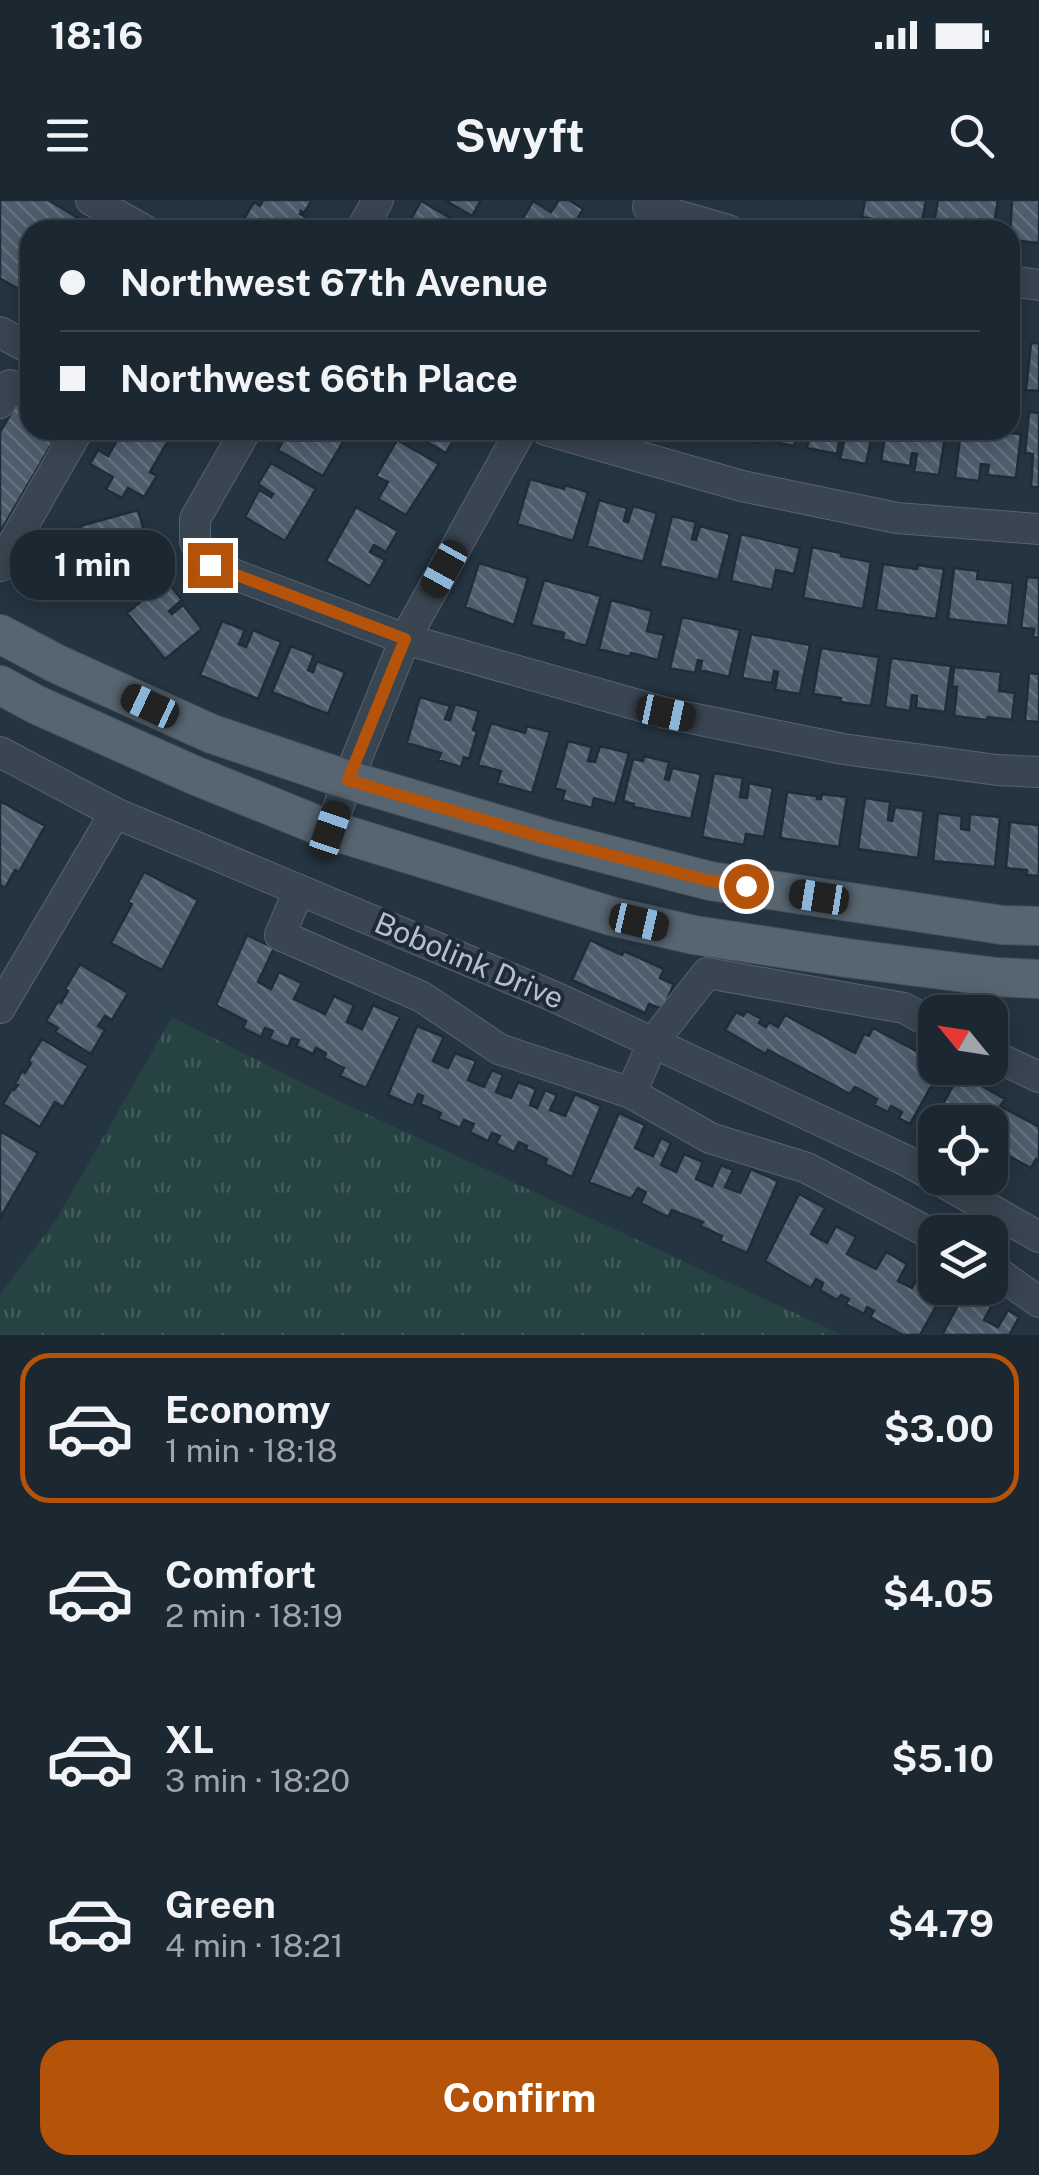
<!DOCTYPE html>
<html lang="en">
<head>
<meta charset="utf-8">
<style>
	body { margin:0; font-family:"Public Sans",sans-serif; background:#242f39; color:#f1f3f6; height:100vh; display:flex; flex-direction:column; font-size:38px; white-space:nowrap }
	* { box-sizing:border-box; margin:0 }
	p { font-size:32px; color:#a0a5ab }
	.icon { flex:none; width:55px; height:55px; fill:none; stroke:currentColor; stroke-width:2; stroke-linecap:round; stroke-linejoin:round }
	.map { position:relative; height:1135px; overflow:hidden }
	.sheet { display:flex; flex-direction:column; background:#1b2731; flex:1 }
	.sheet>* { flex:none }
	.banner { position:absolute; left:20px; top:20px; width:1000px; height:220px; border-radius:30px; box-shadow:0 5px 25px #0003,0 0 0 2px #39444d; display:grid; align-content:center; height:220px; padding:0 40px; background:#1b2731 }
	.needle { width:65px; rotate:300deg }
	.fabs { position:absolute; left:918px; top:795px; display:grid; gap:20px }
	.fabs a { display:grid; place-items:center; width:90px; height:90px; border-radius:20px; background:#1b2731; box-shadow:0 5px 25px #0003,0 0 0 2px #39444d; font-size:50px }
	.end { position:absolute; width:45px; height:45px; margin:-22px; border:12px solid #b45309; background:#fff; box-shadow:0 0 0 5px #fff }
	.from { border-radius:50% }
	.bubble { position:absolute; height:70px; border-radius:30px; background:#1b2731; box-shadow:0 5px 25px #0003,0 0 0 2px #39444d; font-size:32px; font-weight:700; line-height:70px; text-align:center }
	.car { position:absolute; width:30px; height:60px; margin:-30px -15px; border-radius:12px; box-shadow:0 0 8px 2px #0007; background:linear-gradient(#222 24%,#8ab4d8 0 40%,#222 0 76%,#8ab4d8 0 86%,#222 0) }
	.banner b { display:flex; align-items:center; gap:35px; height:95px; font-size:38px }
	.banner b+b { border-top:2px solid #39444d }
	.banner i { width:25px; height:25px; background:#f1f3f6 }
	ul { padding:18px 0 0; list-style:none }
	li { display:flex; align-items:center; gap:30px; height:150px; margin:0 20px 15px; padding:0 20px; border:5px solid transparent; border-radius:30px }
	li div { flex:1 }
	li b { display:block; font-size:38px }
	li em { font-style:normal; font-weight:700 }
	li.selected { border-color:#b45309 }
	li>.icon { width:90px; height:90px; stroke-width:1.5 }
	.cta { display:flex; gap:20px; margin-top:auto; padding:20px 40px }
	.cta a { flex:1; height:115px; border-radius:30px; background:#b45309; color:#fff; font-size:40px; font-weight:700; line-height:115px; text-align:center }
	.status { display:flex; justify-content:space-between; align-items:center; height:70px; padding:0 50px; background:#1b2731; direction:ltr }
	.status svg { height:28px; fill:currentColor }
	header { display:flex; justify-content:space-between; align-items:center; height:130px; padding:0 40px; background:#1b2731; font-size:45px; font-weight:700 }
	.map>svg:first-child { display:block }
</style>
</head>
<body>
<div class="status"><b>18:16</b><svg viewBox="0 0 49 12"><path d="M0 12V9h3v3zM5 12V6h3v6zM10 12V3h3v9zM15 12V0h3v12zM26 1h20v11H26zM47 4h2v5h-2z"/></svg></div>
<header><svg class="icon" aria-label="menu" viewBox="0 0 24 24"><path d="M4 6h16M4 12h16M4 18h16"/></svg>Swyft<svg class="icon" aria-label="search" viewBox="0 0 24 24"><circle cx="10" cy="10" r="6"/><path d="M15 15l6 6"/></svg></header>
<div class="map">
<svg width="1039" height="1135" viewBox="0 0 1039 1135">
	<defs>
		<pattern id="grass-tufts" width="24" height="20" patternUnits="userSpaceOnUse" patternTransform="scale(2.5)"><rect width="24" height="20" fill="#264242"/><path d="M3 7l-1-3M5 7V3M7 7l1-3M15 17l-1-3M17 17v-4M19 17l1-3" fill="none" stroke="#435c5c"/></pattern>
		<pattern id="building-back-hatch" width="6" height="6" patternUnits="userSpaceOnUse" patternTransform="scale(2.5)"><rect width="6" height="6" fill="#4d5d6c"/><path d="M-1 5l2 2M0 0l6 6M5-1l2 2" fill="none" stroke="#647280"/></pattern>
	</defs>
	<rect width="100%" height="100%" fill="#243441"/>
	<path fill="url(#grass-tufts)" d="M172,817L341,902L842,1135H0V1094L56,1020Z"/>
	<path fill="url(#building-back-hatch)" stroke="#202c38" stroke-width="2.5" d="M0,0H48L88,24L85,30H30V96L0,78Z
		M263,0H312L304,13L301,11L300,14L305,17L298,30L293,27L291,30H256L242,22L254,2L260,6Z
		M445,0H481L472,16Z
		M559,0H569L583,9L571,30H516L533,1L551,12Z
		M865,0H926L921,28L862,17Z
		M938,0H998L993,30H968L970,20L965,19L963,30L933,29Z
		M1012,0H1039V43L1010,40Z
		M421,1L466,27L464,30H418L409,23Z
		M1031,143H1039V191L1026,190Z
		M17,203L30,210V230H60L0,332V232Z
		M1029,212L1039,213V287H1031L1033,254L1025,253Z
		M123,230H159L156,234L168,241L150,272L157,276L144,297L128,288L122,298L106,289L113,277L90,264L98,250L108,256Z
		M289,230L309,232L310,230H350L323,276L278,250Z
		M406,230H459L446,253Z
		M738,230H763L760,243L736,238Z
		M768,230H798L794,246L766,240Z
		M811,230H873L866,264L840,259L844,242L839,241L837,254L807,248Z
		M886,230H946L939,275L914,272L917,254L912,253L910,266L881,261Z
		M961,230L1021,234L1016,278L987,275L989,265L981,264L979,281L955,278Z
		M397,240L439,264L406,315L378,299L388,282L376,276Z
		M271,263L316,289L285,341L245,317L259,290L271,297L273,294L258,284Z
		M530,279L564,289L565,285L588,292L573,341L517,324Z
		M599,300L627,308L624,321L628,322L633,306L657,313L643,362L587,346Z
		M356,307L398,331L386,352L374,345L370,352L385,360L370,386L326,361Z
		M138,310L146,338L137,341L139,349L145,347L151,369L104,383L94,347L86,349L80,326Z
		M672,316L696,322L692,339L696,340L700,326L730,334L718,380L660,366Z
		M741,334L800,348L794,374L776,370L772,390L731,381Z
		M812,347L841,353V356L871,362L863,409L803,398Z
		M479,363L528,378L514,425L465,407Z
		M883,364L917,369L918,365L944,369L936,419L876,410Z
		M954,368L978,371L977,379L1013,383L1008,426L948,419Z
		M1027,377L1039,378V438L1033,437L1034,429L1021,428Z
		M166,380L182,400L169,411L172,414L183,405L202,429L165,459L127,413Z
		M544,380L601,396L586,446L563,439L564,433L531,425Z
		M611,400L652,411L647,431L664,435L658,460L631,453L630,457L599,449Z
		M682,417L740,430L729,477L700,470L702,461L698,460L695,473L670,468Z
		M222,421L245,430L239,444L246,447L253,430L281,442L258,499L200,475Z
		M751,434L810,445L800,494L775,490L778,472L774,471L772,483L742,478Z
		M291,446L314,455L308,470L313,472L317,461L345,472L328,514L272,492Z
		M821,448L879,457L871,506L840,502L841,498L813,494Z
		M891,458L951,466L945,512L916,508L917,496L912,495L910,511L885,507Z
		M954,467L1001,472L999,491L1015,493L1012,520L988,517L987,520L954,516L957,487H952Z
		M1029,473L1039,474V522L1025,521Z
		M420,497L450,506L445,519L450,520L455,504L479,511L473,530L477,531L469,559L464,557L461,567L438,560L441,553L407,543Z
		M491,523L525,533L527,526L550,532L532,593L497,583L501,571L478,565Z
		M568,541L592,547L588,561L595,562L600,546L629,553L615,604L594,598L592,608L562,600L565,591L555,588Z
		M644,556L669,562L665,579L669,580L672,568L701,574L691,619L634,607V604L623,601L633,559L643,561Z
		M714,573L743,578L740,597L747,598L749,583L773,588L764,637L746,634L744,645L702,637Z
		M787,592L817,596V599H821L822,594L847,597L839,647L780,638Z
		M865,598L890,602L888,620L892,621L895,607L924,611L918,658L858,649Z
		M0,601L45,626L19,672L15,670L5,688L0,685Z
		M938,613L962,616L961,629L969,630L970,614L1000,617L995,667L933,661Z
		M1010,622L1039,625V676L1026,675L1027,670L1006,668Z
		M144,672L198,700L162,770L111,743L132,704L128,702Z
		M247,735L274,748L258,782L271,789L279,772L302,783L294,799L325,814L334,796L354,805L347,822L362,829L373,805L400,817L366,888L340,876L344,868L324,858L326,853L316,848L313,854L296,846L299,840L292,838L288,847L269,839L273,831L265,828L261,837L243,828L246,821L216,805Z
		M590,740L622,755L624,751L664,769L660,778L674,784L663,809L649,804L645,813L572,780Z
		M80,764L128,793L112,820L105,816L98,826L105,830L91,854L55,832L58,828L46,821L58,801L61,803L68,791L65,789Z
		M747,811L761,819L759,823L766,827L769,822L778,827L785,815L855,853L864,834L869,836L873,828L935,861L937,868L934,872L938,874L910,924L899,918L902,912L891,906L888,912L874,905L877,899L855,887L850,894L768,850L766,854L725,830L736,812L743,816Z
		M417,826L444,837L433,861L448,868L455,853L476,861L468,880L484,887L492,870L503,875L496,892L511,898L518,882L536,889L530,905L537,908L545,890L557,895L550,910L565,916L575,894L601,906L572,977L545,964L547,959L526,949L527,946L519,942L514,952L496,943L500,936L492,933L488,941L470,932L474,924L464,920L460,928L438,919L441,913L421,904L423,896L418,894L413,906L388,895Z
		M42,839L88,866L63,907L55,902L40,927L3,904L12,889L14,890L18,885L15,884L22,871L25,873L31,863L28,861Z
		M962,875L1005,899L1000,906L1039,927V961L1036,959L1031,968L990,946V922H935V934L929,930L955,882L957,884Z
		M619,913L645,925L635,948L653,956L661,938L671,943L661,965L676,972L684,954L703,962L696,979L712,986L721,965L733,970L725,987L740,993L751,969L778,981L747,1053L720,1041L722,1036L700,1026L703,1022L672,1010L668,1017L641,1003L646,992L638,988L631,999L589,982Z
		M0,931L38,953L0,1018Z
		M799,994L825,1008L811,1034L827,1043L836,1026L856,1037L847,1054L876,1069L886,1052L907,1064L898,1081L912,1088L927,1060L935,1064V1088H946L920,1135H903L870,1117L874,1111L867,1107L864,1114L846,1104L849,1099L841,1095L837,1100L820,1090L823,1083L816,1079L811,1088L765,1061Z
		M967,1088H977L996,1097L984,1120L998,1127L1008,1110L1019,1117L1010,1134L1012,1135H942Z"/>
	<g fill="none" stroke-linecap="round" stroke-linejoin="round">
		<defs>
			<path id="minor" d="M91,0L144,30
				M648,7L728,30
				M361,30L378,0
				M1010,81L1039,85
				M0,132L30,149
				M0,203L10,185L30,197
				M246,230L195,319V342L209,365L405,439L666,513L843,549L997,570L1039,572
				M546,230L742,286L897,318L1039,329
				M0,366L78,230
				M0,552L115,613L555,797L905,960L935,977
				M330,630L348,580L405,439L521,230
				M299,690L280,735L422,797L499,849L631,893L710,938L807,968L935,1036
				M0,808L115,613
				M990,854L1039,877
				M631,893L653,842L707,773L904,808L935,825
				M936,978L1039,1037
				M990,1067L1039,1102"/>
			<path id="major" d="M0,434L57,464L212,534L348,580L548,639L710,681L1002,725L1039,726
				M0,485L37,505L194,575L330,630L611,716L694,735L847,758L996,777L1039,779"/>
		</defs>
		<use href="#minor" stroke="#57636e" stroke-width="32"/>
		<use href="#major" stroke="#45515d" stroke-width="40"/>
		<use href="#minor" stroke="#394551" stroke-width="30"/>
		<use href="#major" stroke="#576571" stroke-width="38"/>
	</g>
	<g fill="none" stroke-linecap="round" stroke-linejoin="round">
		<path stroke="#b45309" stroke-width="12" d="M210,365L405,439L348,580L548,639L710,681L746,686"/>
	</g>
	<g text-anchor="middle" stroke-width="8" stroke-linejoin="round" paint-order="stroke">
		<g font-size="30" fill="#b5c0cb" stroke="#1e2a36">
			<text transform="translate(469 761) rotate(23)" y="10">Bobolink Drive</text>
		</g>
	</g>
</svg>
<div class="fabs">
<a><svg class="needle" viewBox="-14 -14 28 28"><path d="M0-13l5 13h-10z" fill="#e53935"/><path d="M0 13l5-13h-10z" fill="#a0a5ab"/></svg></a>
<a><svg class="icon" aria-label="locate" viewBox="0 0 24 24"><circle cx="12" cy="12" r="6"/><path d="M12 2v4M12 18v4M2 12h4M18 12h4"/></svg></a>
<a><svg class="icon" aria-label="layers" viewBox="0 0 24 24"><path d="M12 4l9 5-9 5-9-5zM3 14l9 5 9-5"/></svg></a>
</div>
<i class="end from" style="left:746px;top:686px"></i>
<i class="end" style="left:210px;top:365px"></i>
<div class="bubble" style="left:10px;top:330px;width:165px">1 min</div>
<i class="car" style="left:444px;top:369px;rotate:209deg"></i>
<i class="car" style="left:150px;top:506px;rotate:295deg"></i>
<i class="car" style="left:666px;top:513px;rotate:102deg"></i>
<i class="car" style="left:330px;top:630px;rotate:19deg"></i>
<i class="car" style="left:819px;top:697px;rotate:279deg"></i>
<i class="car" style="left:639px;top:722px;rotate:103deg"></i>
<div class="banner">
<b><i class="from"></i>Northwest 67th Avenue</b>
<b><i></i>Northwest 66th Place</b>
</div>
</div>
<section class="sheet">
<ul>
<li class="selected"><svg class="icon" aria-label="car" viewBox="0 0 24 24"><path d="M5 17H2v-5l4-1 3-4h7l3 4 3 1v5h-3M9 17h6M6 11h13"/><circle cx="7" cy="17" r="2"/><circle cx="17" cy="17" r="2"/></svg><div><b>Economy</b><p>1 min · 18:18</p></div><em>$3.00</em></li>
<li><svg class="icon" aria-label="car" viewBox="0 0 24 24"><path d="M5 17H2v-5l4-1 3-4h7l3 4 3 1v5h-3M9 17h6M6 11h13"/><circle cx="7" cy="17" r="2"/><circle cx="17" cy="17" r="2"/></svg><div><b>Comfort</b><p>2 min · 18:19</p></div><em>$4.05</em></li>
<li><svg class="icon" aria-label="car" viewBox="0 0 24 24"><path d="M5 17H2v-5l4-1 3-4h7l3 4 3 1v5h-3M9 17h6M6 11h13"/><circle cx="7" cy="17" r="2"/><circle cx="17" cy="17" r="2"/></svg><div><b>XL</b><p>3 min · 18:20</p></div><em>$5.10</em></li>
<li><svg class="icon" aria-label="car" viewBox="0 0 24 24"><path d="M5 17H2v-5l4-1 3-4h7l3 4 3 1v5h-3M9 17h6M6 11h13"/><circle cx="7" cy="17" r="2"/><circle cx="17" cy="17" r="2"/></svg><div><b>Green</b><p>4 min · 18:21</p></div><em>$4.79</em></li>
</ul>
<div class="cta"><a>Confirm</a></div>
</section>
</body>
</html>
